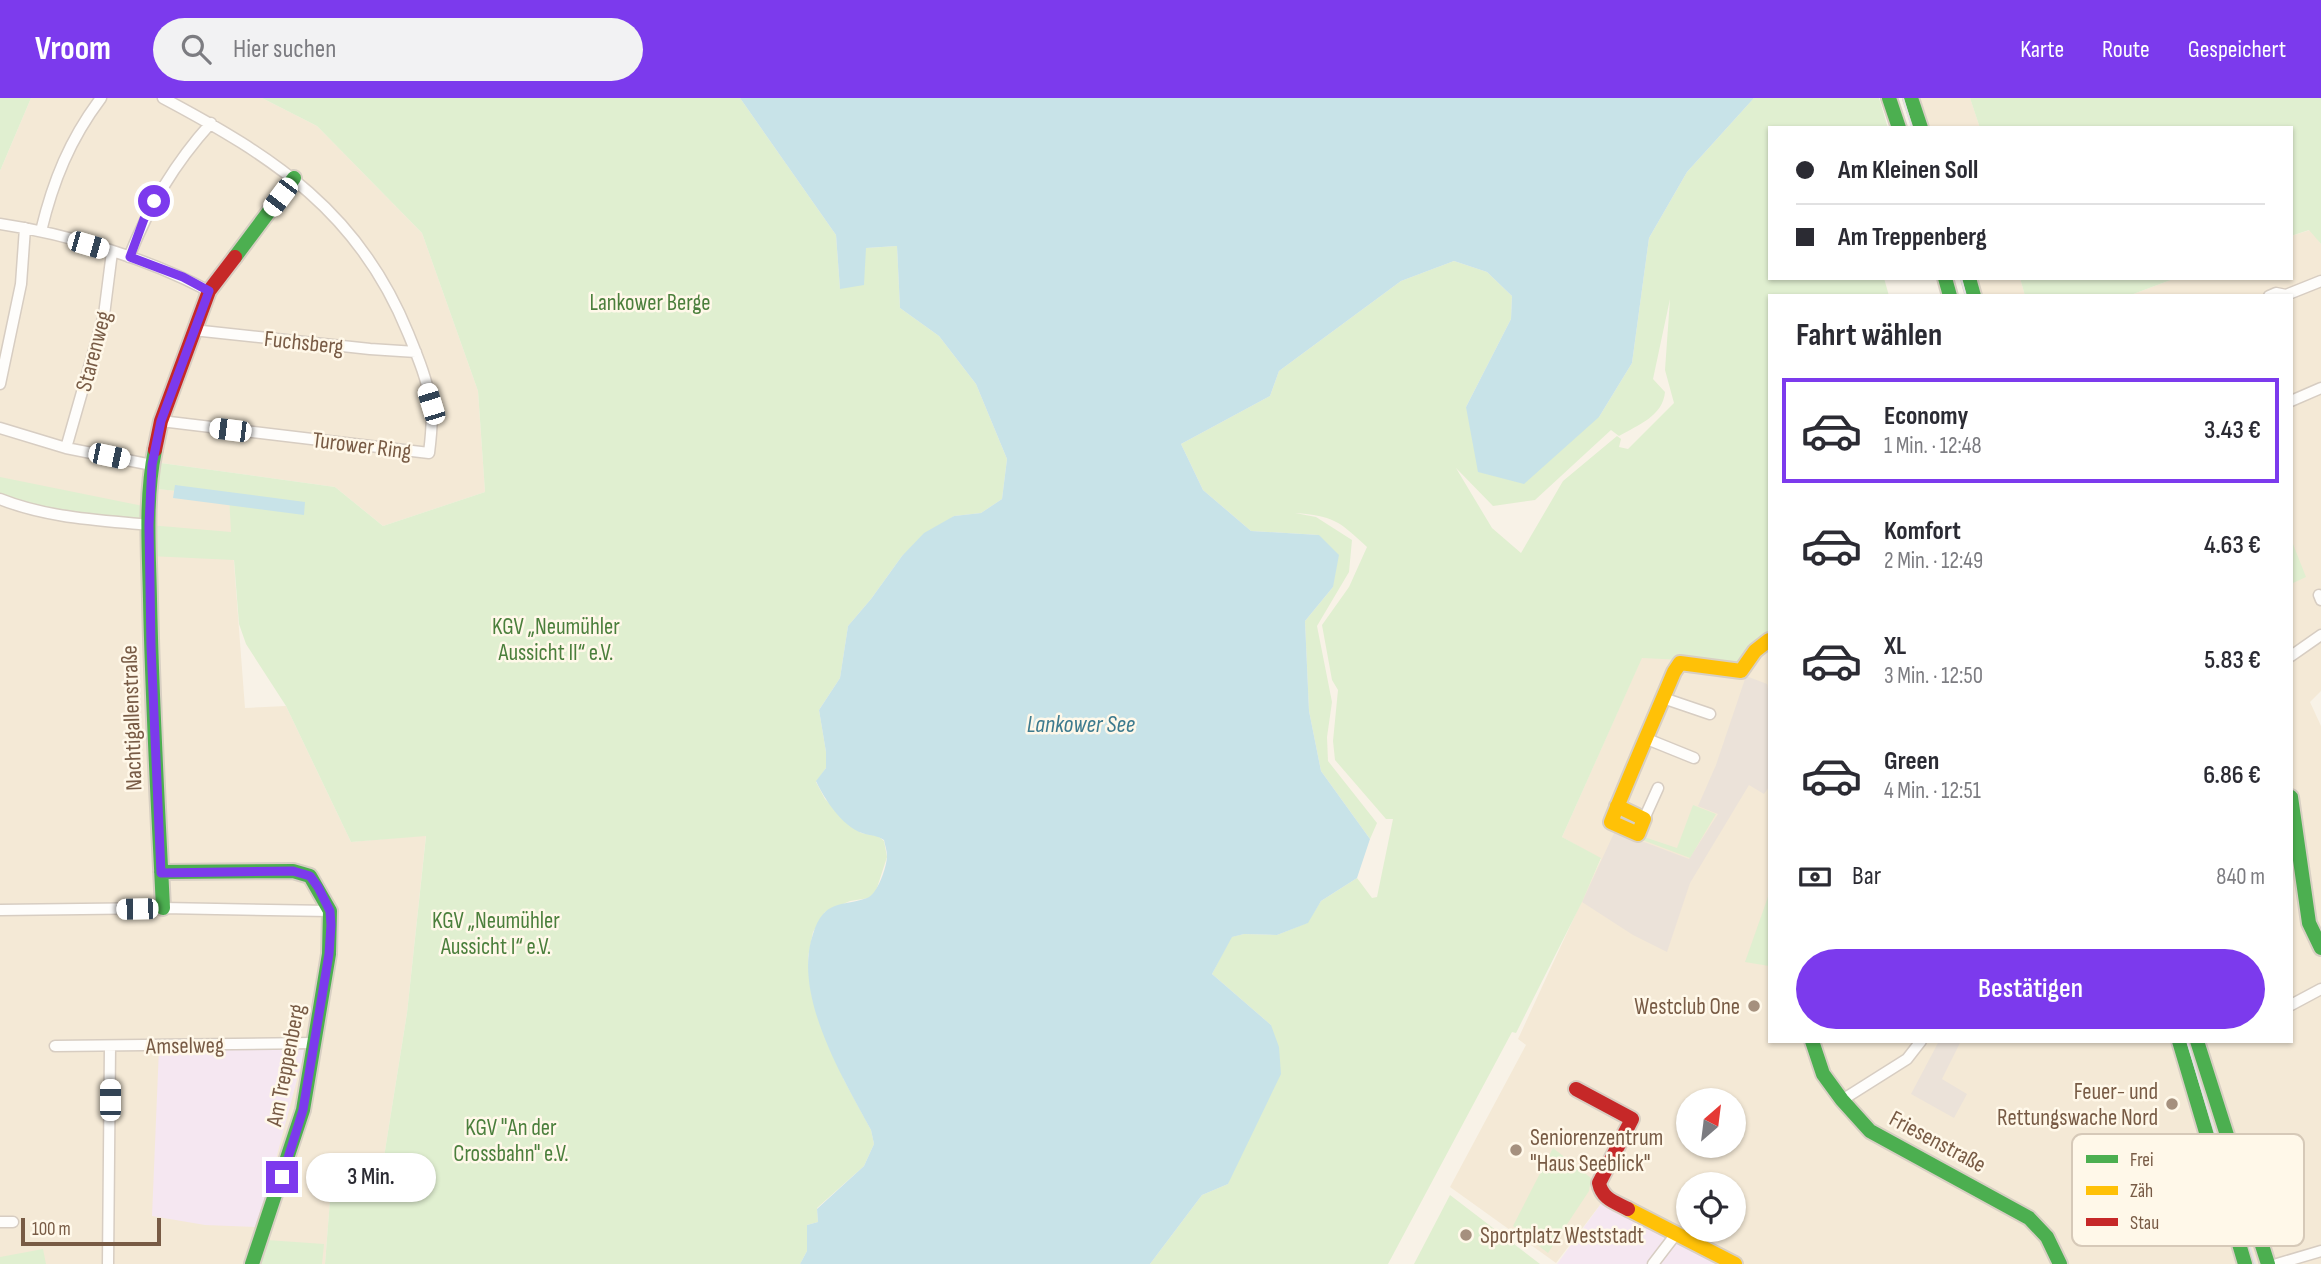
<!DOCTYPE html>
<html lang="de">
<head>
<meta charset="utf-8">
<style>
	body { margin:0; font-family:"Sofia Sans Condensed",sans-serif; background:#f2f2f3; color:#2b2b33; height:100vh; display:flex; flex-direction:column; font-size:26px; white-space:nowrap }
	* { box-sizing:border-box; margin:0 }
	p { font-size:23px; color:#7c7c81 }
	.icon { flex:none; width:38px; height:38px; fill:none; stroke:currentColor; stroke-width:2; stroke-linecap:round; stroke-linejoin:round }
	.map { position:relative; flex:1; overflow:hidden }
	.side { position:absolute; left:1768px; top:196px; width:525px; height:749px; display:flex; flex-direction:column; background:#fff; border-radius:0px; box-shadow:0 2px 5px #0004 }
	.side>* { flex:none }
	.banner { position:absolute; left:1768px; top:28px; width:525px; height:154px; border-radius:0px; box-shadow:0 2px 5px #0004; display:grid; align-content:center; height:154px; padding:0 28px; background:#fff }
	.needle { width:46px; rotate:28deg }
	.tools { position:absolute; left:1676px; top:990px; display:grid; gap:14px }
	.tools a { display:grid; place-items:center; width:70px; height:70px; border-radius:50%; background:#fff; box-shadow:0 2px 5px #0004; font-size:35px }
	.scale { position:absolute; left:21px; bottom:18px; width:140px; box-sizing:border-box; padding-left:7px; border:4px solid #785b45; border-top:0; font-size:19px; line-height:24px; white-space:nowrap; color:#785b45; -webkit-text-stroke:5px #fff8e9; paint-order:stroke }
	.end { position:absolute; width:32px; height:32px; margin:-16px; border:9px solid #7c3aed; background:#fff; box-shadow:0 0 0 4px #fff }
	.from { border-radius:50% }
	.bubble { position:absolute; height:49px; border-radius:24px; background:#fff; box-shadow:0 2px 5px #0004; font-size:23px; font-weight:600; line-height:49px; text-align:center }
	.car { position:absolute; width:21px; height:42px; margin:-21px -10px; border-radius:9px; box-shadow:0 0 5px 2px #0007; background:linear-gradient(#fff 24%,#345 0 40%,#fff 0 76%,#345 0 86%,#fff 0) }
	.banner b { display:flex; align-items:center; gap:24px; height:66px; font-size:26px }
	.banner b+b { border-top:2px solid #e1e1e2 }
	.banner i { width:18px; height:18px; background:#2b2b33 }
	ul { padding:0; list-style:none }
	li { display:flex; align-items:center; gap:21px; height:105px; margin:0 14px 10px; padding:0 14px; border:4px solid transparent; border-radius:0px }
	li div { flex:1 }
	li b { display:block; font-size:26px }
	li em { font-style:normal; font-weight:600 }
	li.on { border-color:#7c3aed }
	li>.icon { width:63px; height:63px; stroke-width:1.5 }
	h2 { padding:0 28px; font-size:32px; line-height:84px }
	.pay { display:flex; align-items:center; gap:18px; height:77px; padding:0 28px; font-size:26px }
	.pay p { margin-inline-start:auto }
	.primary-button { display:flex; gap:14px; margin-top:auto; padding:14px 28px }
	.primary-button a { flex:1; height:80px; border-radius:42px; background:#7c3aed; color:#fff; font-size:28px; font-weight:600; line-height:80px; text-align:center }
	header { display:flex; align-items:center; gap:42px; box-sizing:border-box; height:98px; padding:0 35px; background:#7c3aed; color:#fff }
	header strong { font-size:33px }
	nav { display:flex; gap:38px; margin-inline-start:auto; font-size:24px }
	.search { width:490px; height:63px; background:#f2f2f3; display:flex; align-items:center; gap:18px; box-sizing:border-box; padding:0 24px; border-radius:38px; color:#7c7c81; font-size:26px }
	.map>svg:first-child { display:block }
</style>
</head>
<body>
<header>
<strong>Vroom</strong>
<div class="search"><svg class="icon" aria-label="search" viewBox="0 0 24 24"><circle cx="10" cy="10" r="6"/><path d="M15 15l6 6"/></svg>Hier suchen</div>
<nav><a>Karte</a><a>Route</a><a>Gespeichert</a></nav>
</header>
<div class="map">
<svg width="2321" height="1166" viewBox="0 0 2321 1166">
	<rect width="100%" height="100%" fill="#f8f2e7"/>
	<path fill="#f4e9d6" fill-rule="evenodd" d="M31,0H262L317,28L422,135L478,293L485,394L383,428L335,389L161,365L159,391L229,399L245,610L286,608L351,744L426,737L407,915L384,1059L333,1063L325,1166H0V73Z
		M1912,0H1970L1980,30H1921Z
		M2310,132L2321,146V593L2310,604L2321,628V1166H1721L1603,1103L1556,1165L1450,1089L1526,947L1518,941L1601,761L1562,739L1642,559L1746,565L1769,542V943H2291V198H2128L2176,180H2291V138ZM1689,1003H1734V1048H1689ZM1689,1087H1734V1132H1689Z
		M1978,180H2020L2025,198H1974L1969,183Z"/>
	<path fill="#ebe2d9" d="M1746,578L1767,586L1769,596V689L1764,696L1749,687L1690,785L1667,854L1633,837L1582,804L1615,733L1689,761L1718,716L1698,708L1716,667Z
		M1939,943H1961L1942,981L1967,996L1954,1020L1911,996Z"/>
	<path fill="#f5e7f1" d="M306,948L258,1129L205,1127L152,1118L159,950Z
		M1603,1103L1721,1166H1557Z"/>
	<path fill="#e0efd0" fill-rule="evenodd" d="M0,0H31L0,73Z
		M262,0H740L836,137L840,191L866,150L897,148L900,210L939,238L976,286L1007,361L1002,401L981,415L954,418L902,458L871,501L848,528L840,580L819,612L826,654V670L816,684L825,701L861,735L878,738L884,743L887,759L876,793L869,800L850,803L825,814L813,834L808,859L812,898L844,982L871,1032L874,1046L864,1068L817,1110L818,1124L807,1127V1153L800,1166H325L333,1063L384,1059L407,915L426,738L351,744L286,608L246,546L239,526L234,462L149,458V427L72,419L0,401V379L148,409L149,427L231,434L229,399L158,391L161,365L335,389L383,428L485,394L478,293L422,135L317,28Z
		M1754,0H1879L1888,30H1769V180H1884L1889,198H1769V542L1746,565L1642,560L1562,739L1601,760L1582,804L1516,935L1512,934L1388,1166H1150L1202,1097L1228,1086L1271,927L1212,876L1231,839L1244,836L1277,837L1307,825L1321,803L1357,780L1372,800L1377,799L1393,721H1386L1335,662L1333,643L1338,592L1332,582L1322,527L1349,489L1367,449C1339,423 1334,418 1295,415L1316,419L1352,442L1349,474L1317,528L1332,604L1327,639L1328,663L1377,725L1370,741L1321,673L1309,613L1305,523L1333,489L1319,437L1251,433L1203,392L1181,346L1270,298L1279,273L1401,183L1454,163L1487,174L1512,198L1511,221L1466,309L1599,319L1632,265L1649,140L1687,74ZM1670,201L1665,272L1674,305L1628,351L1619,349L1621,341L1617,338L1563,383L1521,455L1492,430L1456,370L1493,408L1535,402L1611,332L1619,338C1638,327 1663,318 1665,294L1653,281Z
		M1970,0H2321V146L2309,132L2291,138V30H1980Z
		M2020,180H2176L2128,198H2025Z
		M2291,441L2306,479L2291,486Z
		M1693,707L1716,716L1690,760L1640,741L1641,738L1677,750Z
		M1769,796V868L1745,864Z
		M1553,1050L1591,1080L1589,1093L1548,1155L1513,1128Z
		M1450,1097L1540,1166H1414Z
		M267,1142L324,1146L322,1166H259Z
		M43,1151L46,1166H0V1159Z"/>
	<path fill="#c8e3e8" d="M740,0H1754L1687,74L1649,140L1632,265L1599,319L1524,386L1478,374L1466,309L1511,221L1512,198L1487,174L1454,163L1401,183L1279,273L1270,298L1181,346L1203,392L1251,433L1319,437L1339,457L1333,489L1305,523L1309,613L1321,673L1370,741L1357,780L1321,803L1308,825L1277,837L1244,836L1232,839L1212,876L1271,927L1279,949L1281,976L1228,1086L1202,1097L1150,1166H800L807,1153V1127L818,1124L817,1111L864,1068L874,1046L871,1032C843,980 792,897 813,836C824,801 841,809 867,800C877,797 887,769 887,758C887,753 885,747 884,742C877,737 871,738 862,735C842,728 825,702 816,683L826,670V654L819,612L840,580L848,528L871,501L902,458L924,435L954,418L981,415L1002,401L1007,361L976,286L939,238L900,210L897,148L866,150L864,187L840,191L836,137Z
		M175,387L305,404L304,417L173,400Z"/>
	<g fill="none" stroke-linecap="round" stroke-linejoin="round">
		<defs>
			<path id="street" d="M0,126C68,136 149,161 209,193
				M41,133C53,83 70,41 101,0
				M129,159C149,108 174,66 211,25
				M2269,198L2276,195L2286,197L2321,183
				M193,232L370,251L416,254
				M0,286L21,186L25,130
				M2291,303L2321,290
				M161,323L429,355C431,339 433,322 431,307C428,283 417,257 408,235C359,114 274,59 163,0
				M0,330L66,350L152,367
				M66,350L104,217L112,154
				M0,401C47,420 99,422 149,427
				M2319,497L2321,502
				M2291,558L2321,537
				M1663,600L1710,616
				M1647,641L1694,660
				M1644,721L1658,690
				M0,812L163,810L330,813
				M2291,907L2321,891
				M55,948L314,945
				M1842,1002L1907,961L1921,943
				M0,1124H13
				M108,1166L110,948
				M1653,1166L1676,1136
				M2277,1166L2321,1153"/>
			<path id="fast" d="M1889,0L1899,30
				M1911,0L1921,30
				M235,159L294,80
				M1945,180L1950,198
				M1969,180L1974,198
				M155,352C145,400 149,452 150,501C152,604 158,707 163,810
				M2291,699L2309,825L2321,850
				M161,774L293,773L310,778L330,813L329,856L303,1012L252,1166
				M1812,943L1823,976L1842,1002L1870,1033L2029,1120L2047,1139L2060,1166
				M2179,943L2245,1166
				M2197,943L2268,1166"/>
			<path id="slow" d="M1617,708L1644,721L1638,736L1611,724C1631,674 1653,624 1674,574L1680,565L1741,573L1755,553L1769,542
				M1628,1111L1735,1166"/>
			<path id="jam" d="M155,352L161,323L209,193L235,159
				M1576,991L1632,1021L1599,1085C1602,1101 1615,1104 1628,1111"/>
		</defs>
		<use href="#street" stroke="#d7cdc2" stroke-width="13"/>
		<use href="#fast" stroke="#d8cfc3" stroke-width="18"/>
		<use href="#slow" stroke="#d8cfc3" stroke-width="18"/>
		<use href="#jam" stroke="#d8cfc3" stroke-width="18"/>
		<use href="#street" stroke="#fefdfb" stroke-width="10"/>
		<use href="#fast" stroke="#4caf50" stroke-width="14"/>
		<use href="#slow" stroke="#ffc107" stroke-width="14"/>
		<use href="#jam" stroke="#c62828" stroke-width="14"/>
		<path stroke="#e5e1e4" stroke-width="2" d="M1903,0L1912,30
			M1961,180L1966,198
			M2187,943L2255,1166"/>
	</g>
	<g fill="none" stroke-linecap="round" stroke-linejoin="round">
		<path stroke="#7c3aed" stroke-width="9" d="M154,103L144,121L130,159L183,179L209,193L161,323L152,367L149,427L151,548L161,775L293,773L310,778L318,789L330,813L331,827L329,856L303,1012L282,1079"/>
	</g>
	<g fill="#a5907e" stroke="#fff8e9" stroke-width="2.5">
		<circle cx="1754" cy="908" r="7"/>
		<circle cx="2172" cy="1006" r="7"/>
		<circle cx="1516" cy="1052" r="7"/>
		<circle cx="1466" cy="1137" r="7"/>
	</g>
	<g text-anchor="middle" stroke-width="5" stroke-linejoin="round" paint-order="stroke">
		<g font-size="23" fill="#4b7f3c" stroke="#fff8e9">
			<text x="650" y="212">Lankower Berge</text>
			<text x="556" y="536">KGV „Neumühler<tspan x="556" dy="26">Aussicht II“ e.V.</tspan></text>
			<text x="496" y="830">KGV „Neumühler<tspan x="496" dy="26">Aussicht I“ e.V.</tspan></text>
			<text x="511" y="1037">KGV "An der<tspan x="511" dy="26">Crossbahn" e.V.</tspan></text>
		</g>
		<g font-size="23" fill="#785b45" stroke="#fff8e9">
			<text transform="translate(304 244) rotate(6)" y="8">Fuchsberg</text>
			<text transform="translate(93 253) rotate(-75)" y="8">Starenweg</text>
			<text transform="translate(362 347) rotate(7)" y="8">Turower Ring</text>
			<text transform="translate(131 620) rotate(-92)" y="8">Nachtigallenstraße</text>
			<text transform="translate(185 947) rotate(-1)" y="8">Amselweg</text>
			<text transform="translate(285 967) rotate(-79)" y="8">Am Treppenberg</text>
			<text transform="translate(1938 1043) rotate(28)" y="8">Friesenstraße</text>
		</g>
		<g font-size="23" fill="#785b45" stroke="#fff8e9" text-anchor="end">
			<text x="1740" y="916">Westclub One</text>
			<text x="2158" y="1001">Feuer- und<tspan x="2158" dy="26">Rettungswache Nord</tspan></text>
			<text x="1530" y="1047" text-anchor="start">Seniorenzentrum<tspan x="1530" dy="26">"Haus Seeblick"</tspan></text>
			<text x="1480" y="1145" text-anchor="start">Sportplatz Weststadt</text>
		</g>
		<g font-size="24" font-style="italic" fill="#3d7a8e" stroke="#fff8e9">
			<text x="1081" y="634">Lankower See</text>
		</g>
	</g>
	<rect x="2072" y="1036" width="232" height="112" rx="10" fill="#fff8e9" stroke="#d6c9b8" stroke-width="2"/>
	<rect x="2086" y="1057" width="32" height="8" fill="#4caf50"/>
	<rect x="2086" y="1088" width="32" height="9" fill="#ffc107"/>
	<rect x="2086" y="1120" width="32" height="8" fill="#c62828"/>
	<g font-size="19" fill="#785b45">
		<text x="2130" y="1068">Frei</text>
		<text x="2130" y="1099">Zäh</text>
		<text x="2130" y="1131">Stau</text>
	</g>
</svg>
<div class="tools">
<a><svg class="needle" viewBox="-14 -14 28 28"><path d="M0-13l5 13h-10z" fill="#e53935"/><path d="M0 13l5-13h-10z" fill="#7c7c81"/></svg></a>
<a><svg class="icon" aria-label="locate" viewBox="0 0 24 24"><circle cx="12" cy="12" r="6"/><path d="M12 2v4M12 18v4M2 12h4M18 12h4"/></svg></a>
</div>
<div class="scale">100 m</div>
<i class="end from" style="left:154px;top:103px"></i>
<i class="end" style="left:282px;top:1079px"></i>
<div class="bubble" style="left:306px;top:1055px;width:130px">3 Min.</div>
<i class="car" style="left:280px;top:99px;rotate:217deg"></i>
<i class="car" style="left:88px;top:147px;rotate:106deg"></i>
<i class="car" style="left:431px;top:306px;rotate:343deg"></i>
<i class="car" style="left:230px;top:332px;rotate:277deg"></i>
<i class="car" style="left:109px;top:358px;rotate:102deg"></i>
<i class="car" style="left:137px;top:811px;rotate:269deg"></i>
<i class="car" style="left:110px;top:1002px;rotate:0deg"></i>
<div class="banner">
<b><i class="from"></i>Am Kleinen Soll</b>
<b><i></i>Am Treppenberg</b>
</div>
<section class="side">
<h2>Fahrt wählen</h2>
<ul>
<li class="on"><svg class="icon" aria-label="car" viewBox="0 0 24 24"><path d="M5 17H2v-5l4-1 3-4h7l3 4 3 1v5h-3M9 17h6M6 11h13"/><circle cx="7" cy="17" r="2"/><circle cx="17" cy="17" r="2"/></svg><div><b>Economy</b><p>1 Min. · 12:48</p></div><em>3.43 €</em></li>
<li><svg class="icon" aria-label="car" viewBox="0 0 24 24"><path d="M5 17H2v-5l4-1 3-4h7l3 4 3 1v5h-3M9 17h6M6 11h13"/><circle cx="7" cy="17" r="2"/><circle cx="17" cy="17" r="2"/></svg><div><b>Komfort</b><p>2 Min. · 12:49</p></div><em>4.63 €</em></li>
<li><svg class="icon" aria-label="car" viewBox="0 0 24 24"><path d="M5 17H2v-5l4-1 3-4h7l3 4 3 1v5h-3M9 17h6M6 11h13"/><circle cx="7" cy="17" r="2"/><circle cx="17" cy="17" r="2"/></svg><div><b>XL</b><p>3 Min. · 12:50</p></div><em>5.83 €</em></li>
<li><svg class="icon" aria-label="car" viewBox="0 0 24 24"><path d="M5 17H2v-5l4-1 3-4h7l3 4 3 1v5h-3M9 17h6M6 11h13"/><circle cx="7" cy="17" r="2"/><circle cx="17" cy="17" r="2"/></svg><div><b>Green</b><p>4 Min. · 12:51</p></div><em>6.86 €</em></li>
</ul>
<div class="pay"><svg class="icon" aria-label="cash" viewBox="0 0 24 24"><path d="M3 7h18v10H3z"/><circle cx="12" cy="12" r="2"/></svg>Bar<p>840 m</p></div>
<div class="primary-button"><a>Bestätigen</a></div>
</section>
</div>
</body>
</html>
